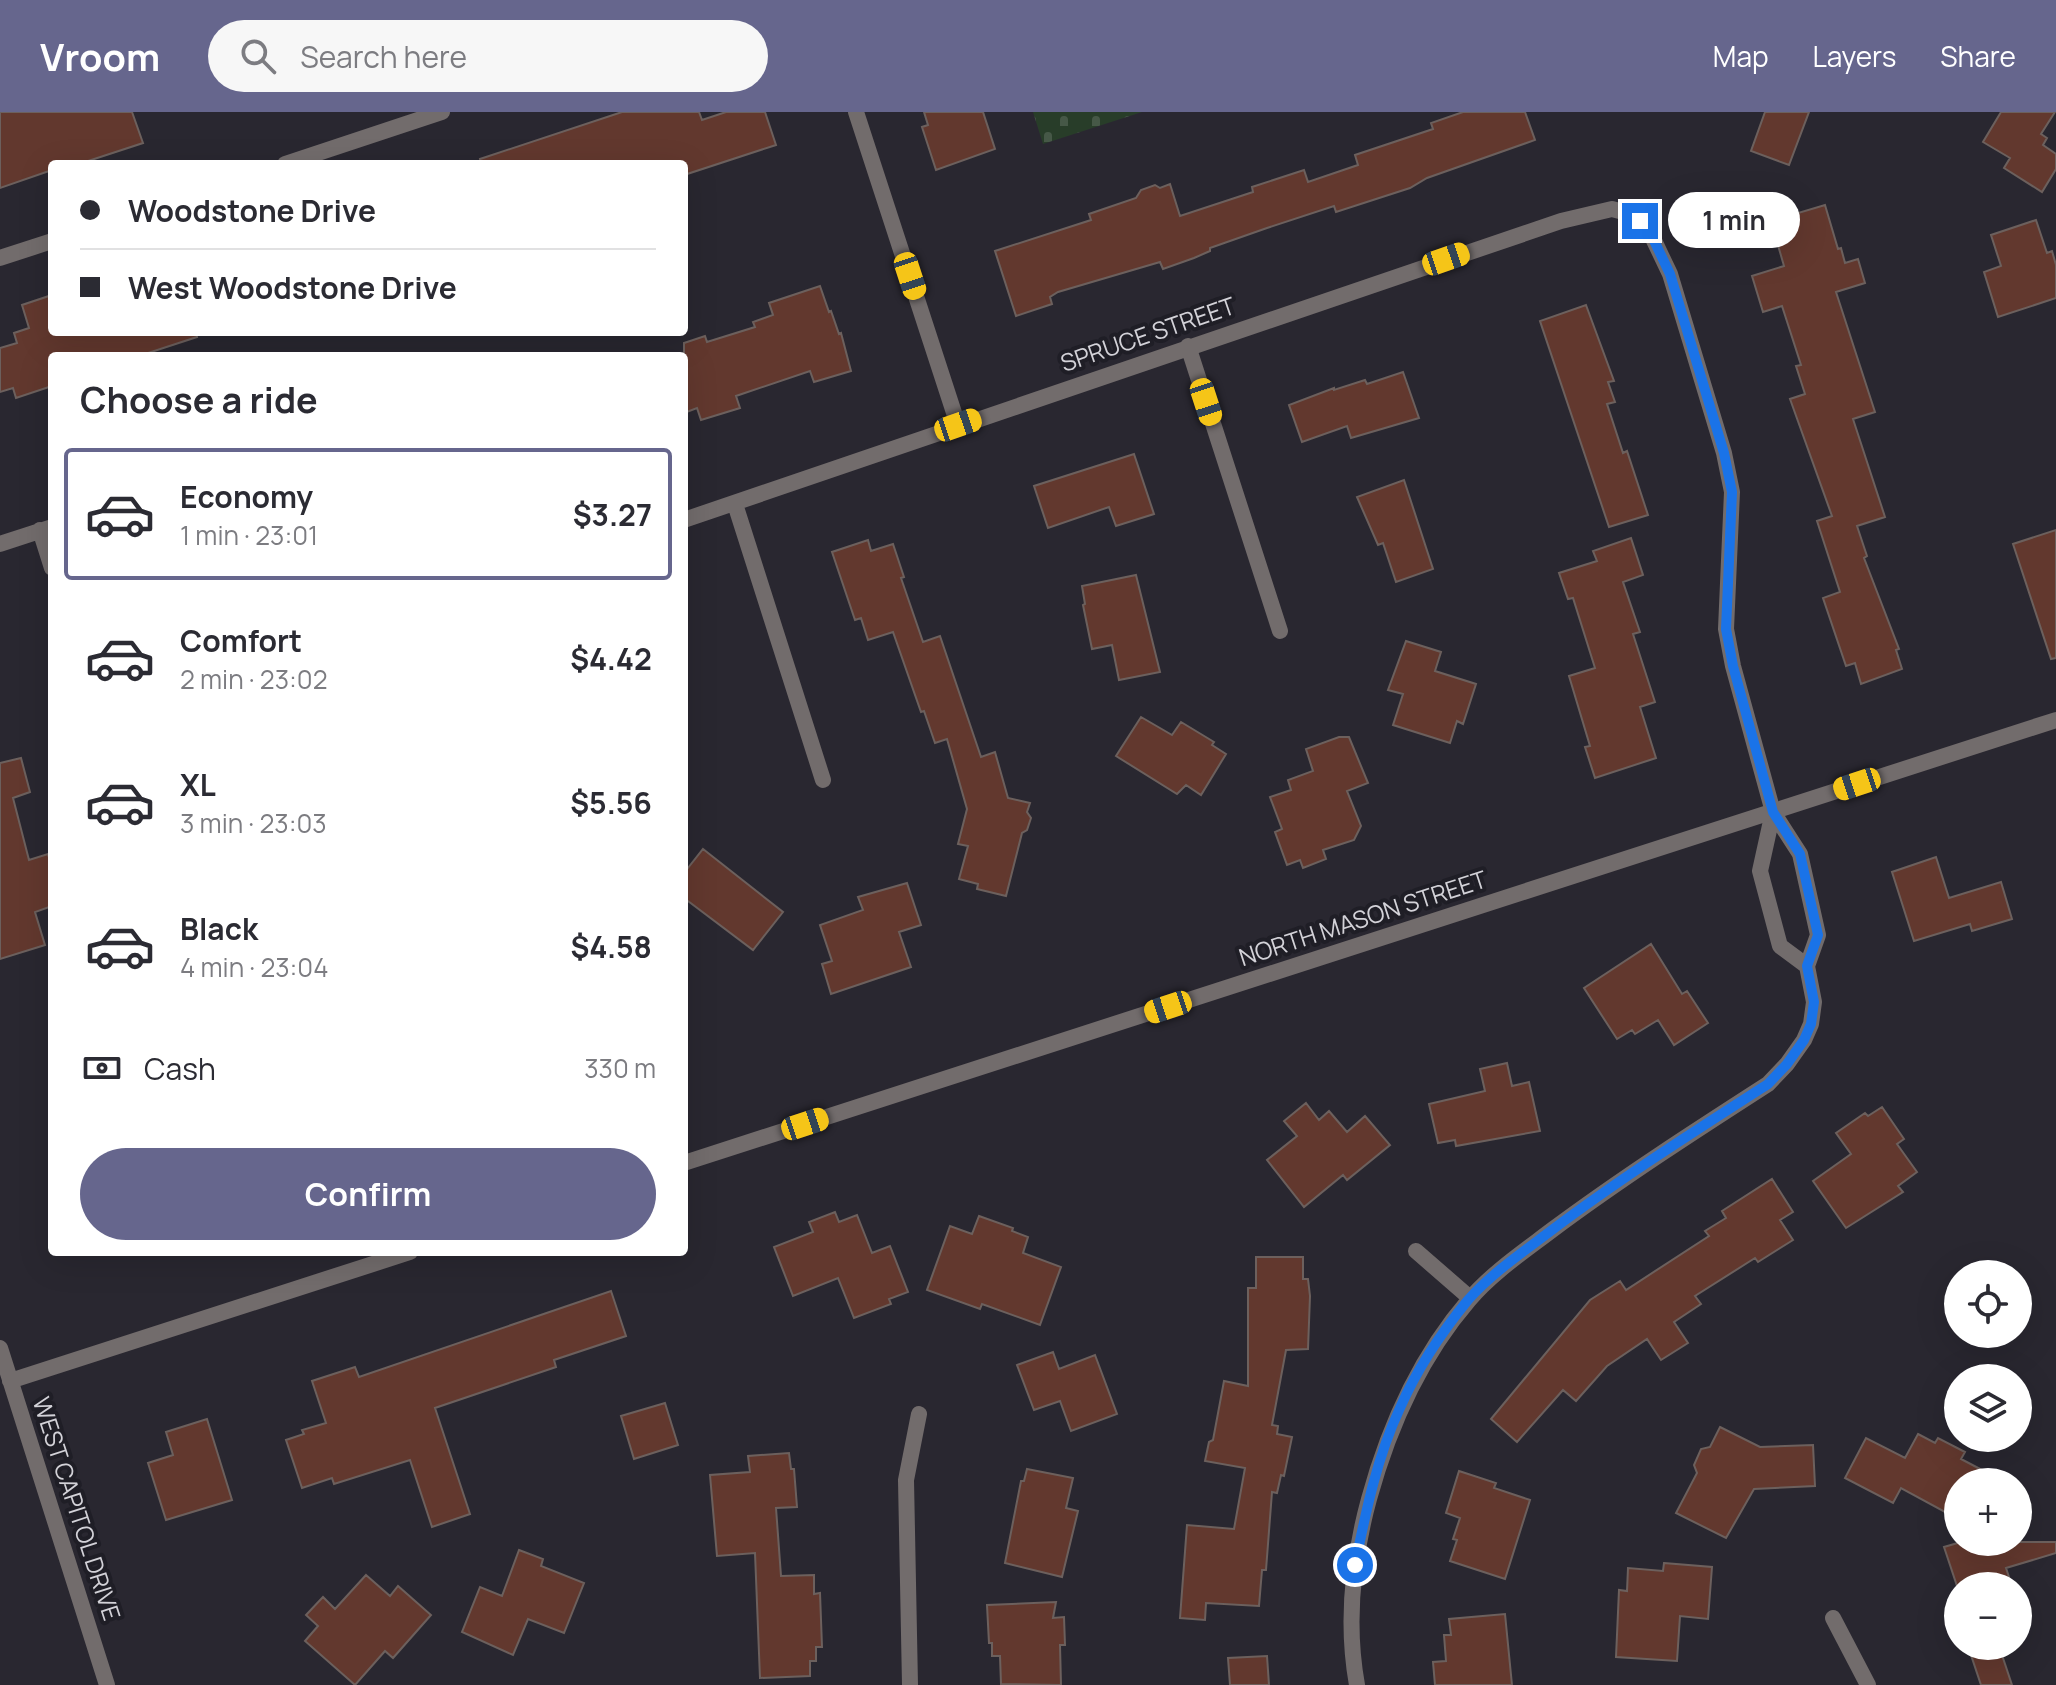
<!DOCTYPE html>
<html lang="en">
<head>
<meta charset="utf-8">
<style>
	body { margin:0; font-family:Manrope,sans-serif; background:#f7f7f7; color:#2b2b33; height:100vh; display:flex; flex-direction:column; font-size:30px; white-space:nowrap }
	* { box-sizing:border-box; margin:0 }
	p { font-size:26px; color:#7c7c81 }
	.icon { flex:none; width:44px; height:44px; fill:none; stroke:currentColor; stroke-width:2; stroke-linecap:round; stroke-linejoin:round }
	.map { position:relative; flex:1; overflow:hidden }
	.side { position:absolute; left:48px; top:240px; width:640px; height:904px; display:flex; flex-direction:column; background:#fff; border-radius:8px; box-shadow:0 8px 32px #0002 }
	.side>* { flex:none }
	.top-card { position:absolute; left:48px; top:48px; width:640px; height:176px; border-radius:8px; box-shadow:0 8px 32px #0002; display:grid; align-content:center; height:176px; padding:0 32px; background:#fff }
	.controls { position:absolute; left:1944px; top:1148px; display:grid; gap:16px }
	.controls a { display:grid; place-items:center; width:88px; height:88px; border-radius:50%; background:#fff; box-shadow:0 8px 32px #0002; font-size:40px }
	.end { position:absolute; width:36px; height:36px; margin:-18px; border:10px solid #1a73e8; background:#fff; box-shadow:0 0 0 4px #fff }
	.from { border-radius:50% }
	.bubble { position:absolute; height:56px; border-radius:28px; background:#fff; box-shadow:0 8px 32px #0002; font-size:26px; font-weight:700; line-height:56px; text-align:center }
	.car { position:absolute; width:24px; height:48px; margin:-24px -12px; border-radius:10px; box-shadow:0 0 6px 2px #0007; background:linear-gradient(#f5c518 24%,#345 0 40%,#f5c518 0 76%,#345 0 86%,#f5c518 0) }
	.top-card b { display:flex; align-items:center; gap:28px; height:76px; font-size:30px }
	.top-card b+b { border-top:2px solid #e1e1e2 }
	.top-card i { width:20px; height:20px; background:#2b2b33 }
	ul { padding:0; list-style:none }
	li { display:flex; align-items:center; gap:24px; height:132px; margin:0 16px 12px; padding:0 16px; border:4px solid transparent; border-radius:8px }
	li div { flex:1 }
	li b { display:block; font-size:30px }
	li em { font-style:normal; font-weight:700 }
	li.on { border-color:#66668d }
	li>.icon { width:72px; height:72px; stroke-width:1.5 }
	h2 { padding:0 32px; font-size:36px; line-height:96px }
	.pay { display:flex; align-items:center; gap:20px; height:88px; padding:0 32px; font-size:30px }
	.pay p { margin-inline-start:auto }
	.primary-button { display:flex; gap:16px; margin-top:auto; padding:16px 32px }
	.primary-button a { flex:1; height:92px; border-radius:48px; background:#66668d; color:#fff; font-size:32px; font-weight:700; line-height:92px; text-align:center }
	header { display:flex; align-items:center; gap:48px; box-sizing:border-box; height:112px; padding:0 40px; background:#66668d; color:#fff }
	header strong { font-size:38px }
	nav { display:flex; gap:44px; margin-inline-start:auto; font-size:28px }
	.search { width:560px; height:72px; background:#f7f7f7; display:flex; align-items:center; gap:20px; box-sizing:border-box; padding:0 28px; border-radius:44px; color:#7c7c81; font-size:30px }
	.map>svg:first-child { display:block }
</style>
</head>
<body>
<header>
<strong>Vroom</strong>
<div class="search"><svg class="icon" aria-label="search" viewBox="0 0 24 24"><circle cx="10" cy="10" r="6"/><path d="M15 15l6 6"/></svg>Search here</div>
<nav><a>Map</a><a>Layers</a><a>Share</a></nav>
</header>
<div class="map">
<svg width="2056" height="1573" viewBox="0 0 2056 1573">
	<defs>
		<pattern id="cemetery-stones" width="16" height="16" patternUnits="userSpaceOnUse" patternTransform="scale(2)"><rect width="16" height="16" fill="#283d29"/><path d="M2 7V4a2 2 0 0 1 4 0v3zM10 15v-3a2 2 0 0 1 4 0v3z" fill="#465847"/></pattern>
	</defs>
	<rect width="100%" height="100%" fill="#292730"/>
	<path fill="url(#cemetery-stones)" d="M1033,0H1142L1043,32Z"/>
	<path fill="#62382e" stroke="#6c605d" stroke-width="2" d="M0,0H132L143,31L79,52H52V58L0,76Z
		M622,0H699L702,8L726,0H765L776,33L684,63V52H481L480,47Z
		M924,0H983L995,37L936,58L922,15L928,13Z
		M1463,0H1525L1535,28L1427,66L1410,76L1336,100L1334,94L1267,116L1210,136V139L1194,146L1163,157L1160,150L1058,180L1050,185L1052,192L1016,204L995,139L1091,108L1089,102L1136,86L1141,78L1155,73L1160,76L1170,72L1180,104L1253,80L1252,75L1304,58L1308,70L1358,53L1355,43L1433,17L1431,11Z
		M1765,0H1809L1789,53L1751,39Z
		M2001,0H2055L2041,22L2047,26L2043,33L2056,42V57L2042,80L2004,56L2010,46L1983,30Z
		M1825,93L1838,137L1841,136L1845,151L1858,147L1865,171L1836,180L1875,300L1853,307L1885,405L1857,414L1867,444L1864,446L1899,537L1896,538L1902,557L1861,572L1855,551L1846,554L1823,486L1840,480L1817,409L1832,404L1790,287L1805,282L1796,254L1801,253L1782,194L1763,200L1752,164L1784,154L1771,109Z
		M2036,108L2047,141L2052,139L2056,153V186L1998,205L1984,160L2001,154L1991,123Z
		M820,174L829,200L831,199L839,222L841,221L851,259L814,270L810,259L736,284L740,296L701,308L697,296L684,301V231L705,224L707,230L755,215L753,210L773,203L769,191Z
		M52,183V220H196L197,225L139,244H52V274L16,286L13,276L0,280V236L17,231L14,221L29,216L22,193Z
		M1586,193L1614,269L1608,270L1615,290L1607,292L1623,341L1627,339L1648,403L1609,415L1540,209Z
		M1403,260L1419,306L1351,326L1347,314L1302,330L1289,293L1334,276V278L1365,268L1367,272Z
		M1134,342L1154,402L1116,414L1109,395L1048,416L1034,374Z
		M1404,368L1433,457L1396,470L1383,431L1378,433L1357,385Z
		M2056,418V546L2051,547L2013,432Z
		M1631,426L1643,463L1623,470L1640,520L1633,522L1655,590L1640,595L1656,646L1595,666L1585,635L1590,634L1569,564L1595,556L1573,486L1568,487L1559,461L1597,449L1593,439Z
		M868,428L871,439L893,432L904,465L901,466L923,530L940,524L981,645L995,640L1008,686L1030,691L1027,700L1031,706L1027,718L1022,721L1006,784L977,777L978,772L959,767L968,734L958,732L967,697L947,627L935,631L924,599L921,600L893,520L868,528L861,506L855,508L832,440Z
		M1136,463L1160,560L1119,568L1112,533L1092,537L1083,493L1085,492L1082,474Z
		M1406,529L1441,540L1435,559L1476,572L1463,612L1457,609L1450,631L1393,613L1403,582L1388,578Z
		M1141,605L1172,623L1181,610L1214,630L1212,633L1226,642L1201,683L1186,673L1177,682L1116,644Z
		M1339,625H1349L1368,671L1347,679L1361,714L1354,728L1323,738L1326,747L1303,756L1300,748L1287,753L1275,720L1282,717L1270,685L1291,678L1288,668L1313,659L1306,637Z
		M21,646L30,680L13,686L29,748L48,742L52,756V794L35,800L45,833L0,847V651Z
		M703,737L783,800L753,838L684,786V761Z
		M1936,745L1949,786L2001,770L2012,807L1972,819L1970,812L1914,829L1892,760Z
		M907,771L921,813L899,820L911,855L831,882L822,852L832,849L820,813L863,798L858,785Z
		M1651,832L1682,882L1687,879L1708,911L1674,933L1658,908L1635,922L1632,918L1617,927L1584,876Z
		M1507,951L1512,974L1529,970L1540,1019L1456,1034L1455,1028L1438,1031L1429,992L1485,979L1480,957Z
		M1306,991L1319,1008L1329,999L1347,1020L1365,1004L1390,1033L1347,1068L1343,1063L1304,1095L1267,1048L1297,1024L1284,1009Z
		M1882,995L1904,1027L1897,1032L1917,1060L1898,1074L1903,1080L1846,1116L1813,1069L1851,1042L1836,1021L1865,1001L1868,1004Z
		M1772,1067L1793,1100L1780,1108L1793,1128L1758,1150L1755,1146L1695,1184L1701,1192L1674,1210L1688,1231L1661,1248L1647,1227L1607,1254L1576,1289L1563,1278L1517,1330L1491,1307L1590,1188L1620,1169L1626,1178L1709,1124L1705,1119L1726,1106L1722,1099Z
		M835,1100L839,1110L857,1103L872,1141L890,1134L908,1180L889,1187L891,1192L854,1206L838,1166L793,1184L774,1135L813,1120L809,1110Z
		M979,1104L1013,1116L1012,1119L1028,1125L1023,1141L1061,1155L1040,1213L982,1192L980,1197L927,1178L950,1114L972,1122Z
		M1256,1145H1303V1167H1308L1310,1184L1308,1237L1286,1238L1272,1313L1278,1314L1277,1322L1292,1325L1284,1364L1281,1363L1277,1381L1272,1380L1266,1458H1262L1259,1494L1206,1491L1205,1508L1180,1506L1187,1413L1234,1417L1245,1356L1205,1349L1209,1330L1213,1328L1224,1269L1248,1274V1176H1256Z
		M611,1179L626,1224L554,1248L556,1255L435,1296L470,1402L432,1415L410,1348L334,1372L332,1366L302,1376L286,1328L304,1322L302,1318L326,1311L312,1269L355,1255L359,1265Z
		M1053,1240L1059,1257L1095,1243L1117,1302L1071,1319L1060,1289L1034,1298L1017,1253Z
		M665,1291L678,1333L634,1347L621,1304Z
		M207,1307L232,1388L166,1408L148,1351L173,1343L166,1320Z
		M1720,1315L1760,1335L1813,1333L1815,1374L1754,1377L1726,1426L1676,1401L1697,1361L1694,1353L1701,1337L1710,1335Z
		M1918,1322L1935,1331L1938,1326L1965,1340L1961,1347L2005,1370H1958V1407L1901,1376L1893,1391L1845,1366L1866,1326L1905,1346Z
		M789,1341L791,1357H794L797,1395L776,1396L781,1464L814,1463V1482L820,1481L822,1535H816V1549H810V1564L760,1566L755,1441L717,1444L710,1363L750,1360L748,1344Z
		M1027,1357L1073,1366L1066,1396L1078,1399L1062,1465L1005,1451L1021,1369H1024Z
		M1459,1359L1496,1371L1494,1376L1530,1388L1505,1467L1450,1449L1457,1428L1453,1427L1460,1406L1446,1401Z
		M1961,1430H2056V1441L2006,1456L2012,1474H1957L1944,1435Z
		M519,1438L543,1447L541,1454L584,1471L564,1521L528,1507L513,1543L462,1520L480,1475L502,1484Z
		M1664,1451L1712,1455L1708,1507L1680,1504L1677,1549L1616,1545L1619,1478L1627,1479L1628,1456L1663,1459Z
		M366,1463L390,1484L398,1474L431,1503L393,1546L385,1539L355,1573L305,1529L318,1514L306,1503L323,1485L335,1497Z
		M1056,1490L1053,1506L1064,1505L1065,1533H1060L1061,1573L1001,1572L1000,1544H992V1531H989L987,1493Z
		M1505,1502L1512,1573H1435L1433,1550L1446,1549L1444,1523H1451L1449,1507Z
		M1968,1534H1999L2012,1573H1981Z
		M1267,1544L1269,1573H1230L1228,1546Z"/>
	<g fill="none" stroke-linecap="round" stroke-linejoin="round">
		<path stroke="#726c6c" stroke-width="16" d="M856,0L958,313
			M285,52L442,0
			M0,146L52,129
			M1188,234L1280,519
			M735,392L823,668
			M684,408L1561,109L1612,97L1631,102L1649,118L1670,162L1724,341L1732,380L1726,517L1733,554L1773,700L1800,742L1818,823L1807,854L1814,890L1811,912L1804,928L1787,952L1768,972C1695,1019 1622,1066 1552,1118C1523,1140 1492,1161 1469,1188C1419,1246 1389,1314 1369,1387C1353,1446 1346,1512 1357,1573
			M40,418L52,456
			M0,432L52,415
			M1773,700L1760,759L1780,834L1807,854
			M1416,1139L1470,1186
			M1833,1506L1868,1573
			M910,1573L906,1368L919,1302"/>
		<path stroke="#726c6c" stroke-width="16" d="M684,1051L2056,608
			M0,1236L107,1573
			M10,1269L410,1140"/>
	</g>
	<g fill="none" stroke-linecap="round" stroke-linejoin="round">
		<path stroke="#1a73e8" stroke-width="10" d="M1355,1453C1366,1399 1377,1345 1400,1296C1417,1257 1441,1221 1468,1188C1492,1161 1523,1140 1552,1118C1621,1066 1695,1019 1768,972L1787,952L1804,928L1811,912L1814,890L1807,854L1818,823L1800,742L1773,700L1733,554L1726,517L1732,380L1724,341L1670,162L1649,118L1640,109"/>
	</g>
	<g text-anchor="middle" stroke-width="8" stroke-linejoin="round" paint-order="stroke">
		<g font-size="24" fill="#d3d2d8" stroke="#1f1e26">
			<text transform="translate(1148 223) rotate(-19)" y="8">SPRUCE STREET</text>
			<text transform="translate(1363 807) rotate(-18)" y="8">NORTH MASON STREET</text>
			<text transform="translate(76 1397) rotate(72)" y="8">WEST CAPITOL DRIVE</text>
		</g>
	</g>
</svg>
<div class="controls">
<a><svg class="icon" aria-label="locate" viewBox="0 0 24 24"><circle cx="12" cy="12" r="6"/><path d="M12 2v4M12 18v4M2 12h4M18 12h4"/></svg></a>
<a><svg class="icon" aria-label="layers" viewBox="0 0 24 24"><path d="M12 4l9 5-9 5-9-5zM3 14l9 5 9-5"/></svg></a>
<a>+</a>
<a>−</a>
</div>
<i class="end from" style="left:1355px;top:1453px"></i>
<i class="end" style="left:1640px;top:109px"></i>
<div class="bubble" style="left:1668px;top:80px;width:132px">1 min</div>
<i class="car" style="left:1446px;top:147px;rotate:71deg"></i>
<i class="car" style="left:910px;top:164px;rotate:162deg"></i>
<i class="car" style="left:1206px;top:290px;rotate:162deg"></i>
<i class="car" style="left:958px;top:313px;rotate:71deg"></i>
<i class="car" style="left:1857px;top:672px;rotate:252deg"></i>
<i class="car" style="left:1168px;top:895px;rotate:252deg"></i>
<i class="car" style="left:805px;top:1012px;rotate:72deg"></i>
<div class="top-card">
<b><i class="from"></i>Woodstone Drive</b>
<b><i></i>West Woodstone Drive</b>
</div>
<section class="side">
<h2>Choose a ride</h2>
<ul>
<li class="on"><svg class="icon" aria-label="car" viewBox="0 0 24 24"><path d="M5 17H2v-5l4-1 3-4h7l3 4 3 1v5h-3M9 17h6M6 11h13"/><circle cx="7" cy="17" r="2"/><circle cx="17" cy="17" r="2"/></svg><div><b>Economy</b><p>1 min · 23:01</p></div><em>$3.27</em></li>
<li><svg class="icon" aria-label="car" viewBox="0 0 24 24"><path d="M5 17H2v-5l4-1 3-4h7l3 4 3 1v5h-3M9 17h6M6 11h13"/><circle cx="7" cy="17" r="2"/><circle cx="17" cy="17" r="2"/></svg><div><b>Comfort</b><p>2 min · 23:02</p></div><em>$4.42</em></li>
<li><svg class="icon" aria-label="car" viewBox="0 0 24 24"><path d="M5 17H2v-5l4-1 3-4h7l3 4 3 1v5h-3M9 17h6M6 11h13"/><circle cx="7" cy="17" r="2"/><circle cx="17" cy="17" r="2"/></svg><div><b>XL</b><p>3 min · 23:03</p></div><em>$5.56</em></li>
<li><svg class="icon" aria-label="car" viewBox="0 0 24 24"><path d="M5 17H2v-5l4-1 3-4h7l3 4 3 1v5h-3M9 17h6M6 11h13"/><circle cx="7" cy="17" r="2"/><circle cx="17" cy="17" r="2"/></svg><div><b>Black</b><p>4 min · 23:04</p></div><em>$4.58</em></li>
</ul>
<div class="pay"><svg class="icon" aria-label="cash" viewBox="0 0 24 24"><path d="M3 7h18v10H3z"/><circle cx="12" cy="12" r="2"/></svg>Cash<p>330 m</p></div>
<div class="primary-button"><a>Confirm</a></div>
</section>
</div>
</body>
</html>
